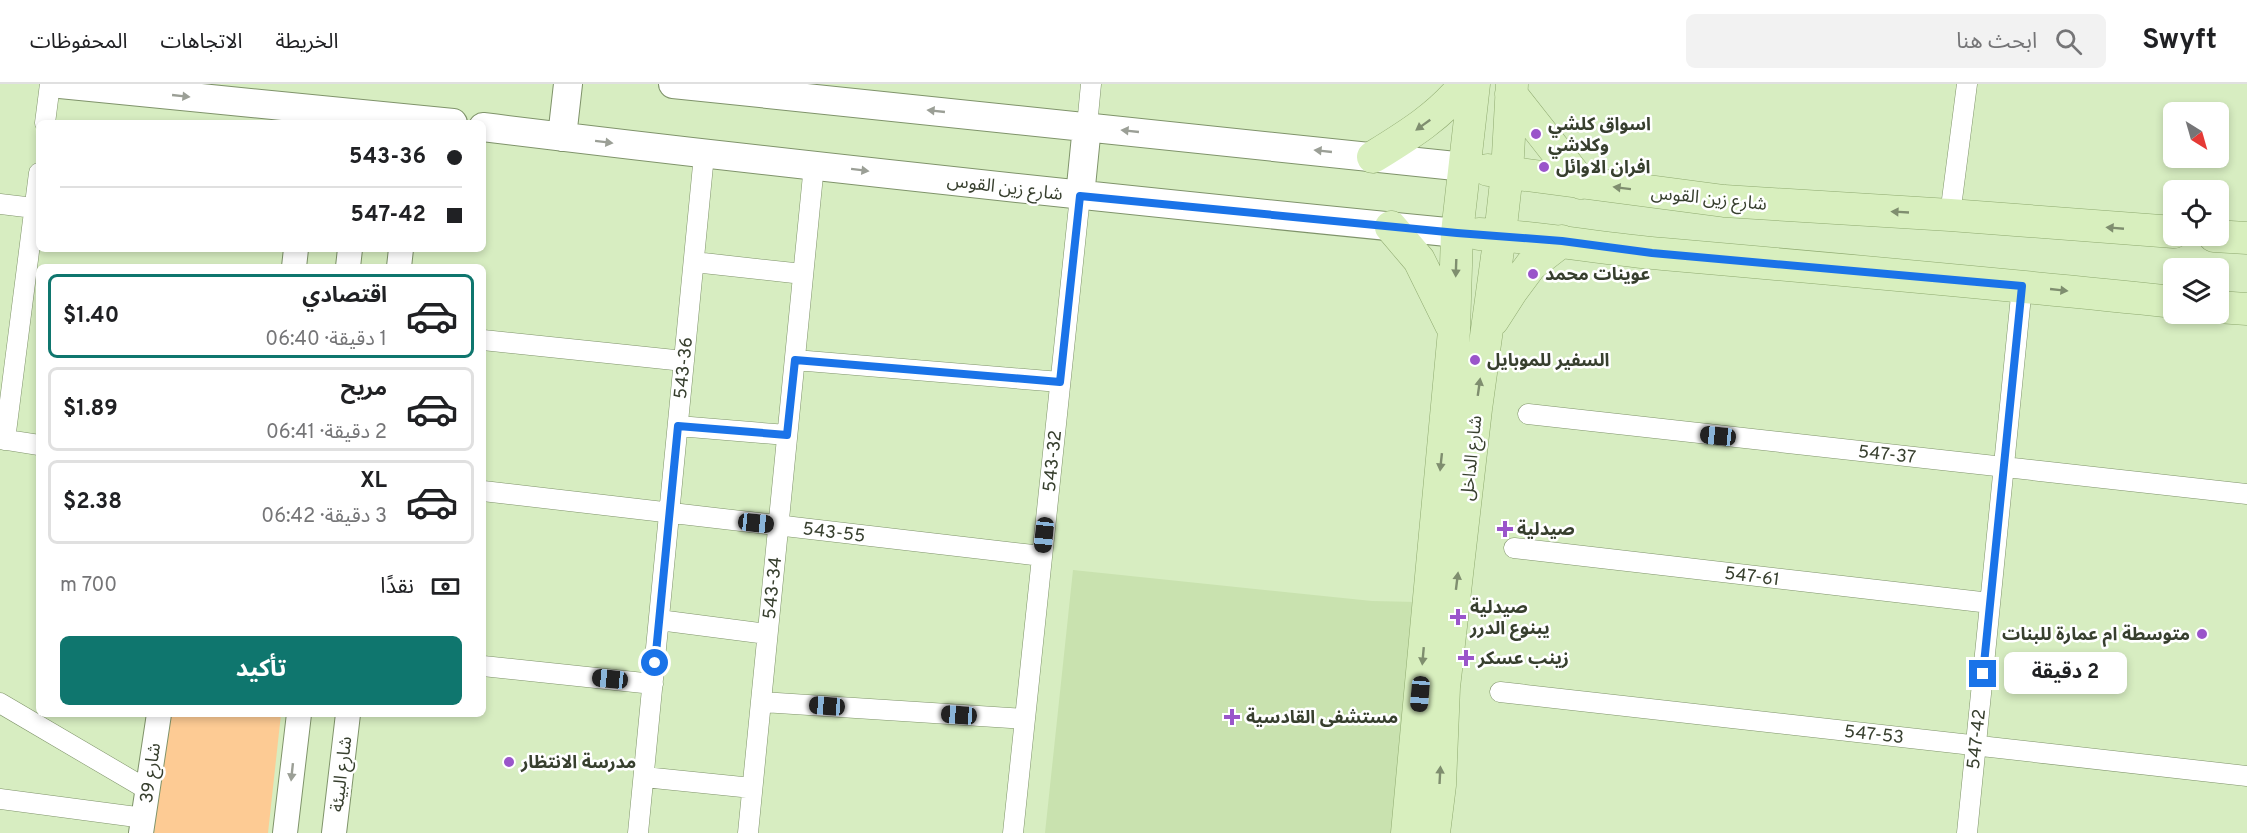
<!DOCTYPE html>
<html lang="ar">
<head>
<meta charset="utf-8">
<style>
	body { margin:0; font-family:Overpass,"Noto Sans Arabic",sans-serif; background:#f2f2f2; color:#202124; direction:rtl; height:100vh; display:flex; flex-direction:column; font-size:22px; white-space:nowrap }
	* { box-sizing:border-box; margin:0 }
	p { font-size:20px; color:#757577 }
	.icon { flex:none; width:33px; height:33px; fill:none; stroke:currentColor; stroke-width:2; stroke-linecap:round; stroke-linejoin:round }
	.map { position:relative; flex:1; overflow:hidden; direction:ltr }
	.drawer { position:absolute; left:36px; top:180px; width:450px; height:453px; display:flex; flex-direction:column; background:#fff; border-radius:9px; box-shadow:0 3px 9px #0003; direction:rtl }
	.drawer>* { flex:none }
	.guide { position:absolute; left:36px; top:36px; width:450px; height:132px; border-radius:9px; box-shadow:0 3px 9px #0003; direction:rtl; display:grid; align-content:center; height:132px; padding:0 24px; background:#fff }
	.needle { width:39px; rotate:143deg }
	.tools { position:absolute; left:2163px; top:18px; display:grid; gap:12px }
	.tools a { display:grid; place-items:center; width:66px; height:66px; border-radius:9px; background:#fff; box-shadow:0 3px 9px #0003; font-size:30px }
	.end { position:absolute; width:27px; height:27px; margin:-14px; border:8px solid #1a73e8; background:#fff; box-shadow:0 0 0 3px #fff }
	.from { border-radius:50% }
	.bubble { position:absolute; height:42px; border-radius:9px; background:#fff; box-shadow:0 3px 9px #0003; font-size:20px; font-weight:700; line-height:42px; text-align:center; direction:rtl }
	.car { position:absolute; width:18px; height:36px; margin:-18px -9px; border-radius:8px; box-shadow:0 0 4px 2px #0007; background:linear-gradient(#222 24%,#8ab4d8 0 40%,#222 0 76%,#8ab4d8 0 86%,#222 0) }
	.guide b { display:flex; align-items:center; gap:21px; height:57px; font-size:22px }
	.guide b+b { border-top:2px solid #e0e0e0 }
	.guide i { width:15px; height:15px; background:#202124 }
	ul { padding:10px 0 0; list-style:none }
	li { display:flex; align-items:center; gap:18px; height:84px; margin:0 12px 9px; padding:0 12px; border:3px solid #e0e0e0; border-radius:9px }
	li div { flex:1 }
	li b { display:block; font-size:22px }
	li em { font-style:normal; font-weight:700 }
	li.active { border-color:#0f766e }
	li>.icon { width:54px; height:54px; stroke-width:1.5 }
	.pay { display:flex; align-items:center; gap:15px; height:66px; padding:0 24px; font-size:22px }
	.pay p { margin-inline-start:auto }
	.button { display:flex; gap:12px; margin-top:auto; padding:12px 24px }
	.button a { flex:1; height:69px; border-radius:9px; background:#0f766e; color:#fff; font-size:24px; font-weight:700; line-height:69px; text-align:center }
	header { display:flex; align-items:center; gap:36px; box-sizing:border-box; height:84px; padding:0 30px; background:#fff; border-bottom:2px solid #e0e0e0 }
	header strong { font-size:28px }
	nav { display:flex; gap:33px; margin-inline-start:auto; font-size:21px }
	.search { width:420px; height:54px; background:#f2f2f2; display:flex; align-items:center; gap:15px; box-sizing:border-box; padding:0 21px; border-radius:9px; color:#757577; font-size:22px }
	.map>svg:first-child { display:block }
</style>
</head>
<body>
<header>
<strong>Swyft</strong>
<div class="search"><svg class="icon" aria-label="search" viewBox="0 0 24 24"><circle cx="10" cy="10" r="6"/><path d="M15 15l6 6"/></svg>ابحث هنا</div>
<nav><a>الخريطة</a><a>الاتجاهات</a><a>المحفوظات</a></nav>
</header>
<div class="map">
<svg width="2247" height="749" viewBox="0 0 2247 749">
	<rect width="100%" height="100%" fill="#d7edc1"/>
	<path fill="#c9e2af" d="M1073,486L1372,517L1417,518L1396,749H1045Z"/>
	<path fill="#fdcb94" d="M170,630H281L268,749H154Z"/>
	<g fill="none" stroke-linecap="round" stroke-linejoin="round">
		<defs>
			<path id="minor" d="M45,39L50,0
				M1087,42L1091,0
				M0,120L34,124
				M1950,131L1967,0
				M694,178L803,190
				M483,256L684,277
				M795,276L1060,298
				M1528,330L2247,410
				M678,342L787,351
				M0,355L39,361
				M5,356L39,89
				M483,407L1042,472
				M1514,464L1990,519
				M659,536L767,550
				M483,582L653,600
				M1500,608L2247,692
				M761,618L1025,635
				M0,619L148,706
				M644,693L752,704
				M0,715L144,734
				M638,749L704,71
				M748,749L814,81
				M1013,749L1080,112
				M1967,749L2022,202"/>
			<path id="tertiary" d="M294,183L296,165
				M348,183L350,165
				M399,183L401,165
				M141,749L159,630
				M285,749L299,630
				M334,749L348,630"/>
			<path id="secondary" d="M60,0L453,39
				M673,0L1465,83
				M483,43C807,83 1132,117 1457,149
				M562,53L568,0
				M1080,112L1087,42"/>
			<path id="primary" d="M1511,10L1581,99
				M1373,73C1407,52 1440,32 1465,0
				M1488,86L1724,117L1950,131L2174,148
				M1391,143L1419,176L1451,241
				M1479,150C1541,153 1602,165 1663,170C1834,185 2004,200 2174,218
				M2214,152L2247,154
				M2218,223L2247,225
				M1493,236L1511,208L1531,181L1562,157
				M1407,749L1454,247L1457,149L1474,0
				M1434,749L1440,701L1444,603L1476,325L1500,151L1507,89L1512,0"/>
		</defs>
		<use href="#minor" stroke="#7f936a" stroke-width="21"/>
		<use href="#tertiary" stroke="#7f936a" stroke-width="26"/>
		<use href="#secondary" stroke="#7f936a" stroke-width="30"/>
		<use href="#primary" stroke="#8faa70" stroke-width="33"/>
		<use href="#minor" stroke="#fff" stroke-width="20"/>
		<use href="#tertiary" stroke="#fff" stroke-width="24"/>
		<use href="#secondary" stroke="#fff" stroke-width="28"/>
		<use href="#primary" stroke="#d8efbe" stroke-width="32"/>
	</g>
	<defs><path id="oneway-solid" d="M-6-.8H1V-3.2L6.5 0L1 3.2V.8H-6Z" transform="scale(1.5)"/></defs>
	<g fill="#9b9f96">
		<use href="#oneway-solid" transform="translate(181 12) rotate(6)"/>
		<use href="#oneway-solid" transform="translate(936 27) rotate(-174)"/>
		<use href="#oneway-solid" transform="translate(1130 47) rotate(-174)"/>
		<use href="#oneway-solid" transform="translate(604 58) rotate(7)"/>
		<use href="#oneway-solid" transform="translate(1323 67) rotate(-174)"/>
		<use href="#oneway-solid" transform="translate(860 86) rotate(7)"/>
		<use href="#oneway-solid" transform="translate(292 688) rotate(96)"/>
	</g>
	<g fill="#7f8e6f">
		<use href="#oneway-solid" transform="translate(1423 41) rotate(144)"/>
		<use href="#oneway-solid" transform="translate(1622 104) rotate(-173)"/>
		<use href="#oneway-solid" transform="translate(1900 128) rotate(-177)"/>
		<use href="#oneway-solid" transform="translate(2115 144) rotate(-175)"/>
		<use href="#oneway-solid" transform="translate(1456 184) rotate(92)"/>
		<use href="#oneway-solid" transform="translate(2059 206) rotate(6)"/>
		<use href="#oneway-solid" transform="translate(1479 303) rotate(-82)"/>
		<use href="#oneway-solid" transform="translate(1441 378) rotate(96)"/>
		<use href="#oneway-solid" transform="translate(1457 497) rotate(-83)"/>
		<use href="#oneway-solid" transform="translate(1423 572) rotate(95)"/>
		<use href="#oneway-solid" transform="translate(1440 691) rotate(-87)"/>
	</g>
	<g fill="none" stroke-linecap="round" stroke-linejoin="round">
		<path stroke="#1a73e8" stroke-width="8" d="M655,579L678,342L787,351L795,276L1060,298L1080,112L1457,149L1562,157L1652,169L2022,202L1983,590"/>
	</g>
	<g fill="#9a55ca" stroke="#fff" stroke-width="2">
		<circle cx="1536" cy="50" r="6"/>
		<circle cx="1544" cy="83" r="6"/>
		<circle cx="1533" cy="190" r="6"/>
		<circle cx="1475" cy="276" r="6"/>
		<path d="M1502 436h6v6h6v6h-6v6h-6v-6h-6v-6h6z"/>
		<path d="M1455 524h6v6h6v6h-6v6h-6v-6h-6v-6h6z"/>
		<circle cx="2202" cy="550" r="6"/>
		<path d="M1463 565h6v6h6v6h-6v6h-6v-6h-6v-6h6z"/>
		<path d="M1229 624h6v6h6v6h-6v6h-6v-6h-6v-6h6z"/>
		<circle cx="509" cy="678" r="6"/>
	</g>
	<g text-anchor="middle" stroke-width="5" stroke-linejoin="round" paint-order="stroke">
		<g font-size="18" font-weight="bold" fill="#373f2e" stroke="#fff" text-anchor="start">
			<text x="1548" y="46">اسواق كلشي<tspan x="1548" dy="21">وكلاشي</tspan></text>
			<text x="1556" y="89">افران الاوائل</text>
			<text x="1545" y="196">عوينات محمد</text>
			<text x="1487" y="282">السفير للموبايل</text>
			<text x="1517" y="451">صيدلية</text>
			<text x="1470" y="529">صيدلية<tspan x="1470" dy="21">يبنوع الدرر</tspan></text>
			<text x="2190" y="556" text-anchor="end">متوسطة ام عمارة للبنات</text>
			<text x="1478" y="580">زينب عسكر</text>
			<text x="1246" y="639">مستشفى القادسية</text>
			<text x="521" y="684">مدرسة الانتظار</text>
		</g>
		<g font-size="18" fill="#373f2e" stroke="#fff">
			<text transform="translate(1005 103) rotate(7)" y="6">شارع زين القوس</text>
			<text transform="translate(1709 114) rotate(6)" y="6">شارع زين القوس</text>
			<text transform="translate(683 284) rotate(-84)" y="6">543-36</text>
			<text transform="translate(1887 370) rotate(6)" y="6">547-37</text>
			<text transform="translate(1471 374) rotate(-84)" y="6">شارع الداخل</text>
			<text transform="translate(1052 377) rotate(-84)" y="6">543-32</text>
			<text transform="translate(834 448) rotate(7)" y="6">543-55</text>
			<text transform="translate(1752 492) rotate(7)" y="6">547-61</text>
			<text transform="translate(772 504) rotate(-84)" y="6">543-34</text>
			<text transform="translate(1874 650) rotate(6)" y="6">547-53</text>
			<text transform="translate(1976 655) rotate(-84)" y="6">547-42</text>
			<text transform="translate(150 689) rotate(-82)" y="6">شارع 39</text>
			<text transform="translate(341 690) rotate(-83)" y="6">شارع البيئة</text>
		</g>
	</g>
</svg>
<div class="tools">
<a><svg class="needle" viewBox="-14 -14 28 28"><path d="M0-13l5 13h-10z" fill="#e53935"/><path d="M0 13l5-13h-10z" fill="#757577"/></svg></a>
<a><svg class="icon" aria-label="locate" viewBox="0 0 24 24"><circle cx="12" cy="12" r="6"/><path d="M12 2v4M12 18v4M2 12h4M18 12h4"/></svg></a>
<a><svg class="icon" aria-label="layers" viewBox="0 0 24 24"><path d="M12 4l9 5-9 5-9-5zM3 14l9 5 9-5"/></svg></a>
</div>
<i class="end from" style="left:655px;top:579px"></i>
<i class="end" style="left:1983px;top:590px"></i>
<div class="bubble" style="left:2004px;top:568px;width:123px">2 دقيقة</div>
<i class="car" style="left:1718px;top:352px;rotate:276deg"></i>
<i class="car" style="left:756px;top:439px;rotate:96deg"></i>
<i class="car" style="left:1044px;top:451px;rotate:186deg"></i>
<i class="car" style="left:610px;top:595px;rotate:276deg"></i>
<i class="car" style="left:1420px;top:610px;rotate:185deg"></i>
<i class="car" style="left:827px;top:622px;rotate:274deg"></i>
<i class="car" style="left:959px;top:631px;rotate:274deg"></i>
<div class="guide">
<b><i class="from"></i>543-36</b>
<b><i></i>547-42</b>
</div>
<section class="drawer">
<ul>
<li class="active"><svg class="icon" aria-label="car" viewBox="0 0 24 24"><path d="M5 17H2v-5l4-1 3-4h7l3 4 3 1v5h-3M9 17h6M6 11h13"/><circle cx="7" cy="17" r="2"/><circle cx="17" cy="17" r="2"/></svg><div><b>اقتصادي</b><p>1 دقيقة · 06:40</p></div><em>$1.40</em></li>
<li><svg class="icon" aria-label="car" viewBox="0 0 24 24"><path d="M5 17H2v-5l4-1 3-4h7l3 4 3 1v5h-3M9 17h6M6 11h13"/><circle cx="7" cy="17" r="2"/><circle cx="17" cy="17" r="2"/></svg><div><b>مريح</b><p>2 دقيقة · 06:41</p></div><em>$1.89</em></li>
<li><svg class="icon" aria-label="car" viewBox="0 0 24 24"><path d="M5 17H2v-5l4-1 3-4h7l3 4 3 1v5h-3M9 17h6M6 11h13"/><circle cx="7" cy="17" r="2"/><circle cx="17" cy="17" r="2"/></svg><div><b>XL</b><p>3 دقيقة · 06:42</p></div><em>$2.38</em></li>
</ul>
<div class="pay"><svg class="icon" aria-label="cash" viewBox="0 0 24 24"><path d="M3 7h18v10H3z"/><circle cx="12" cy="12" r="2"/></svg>نقدًا<p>700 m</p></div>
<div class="button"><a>تأكيد</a></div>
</section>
</div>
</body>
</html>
